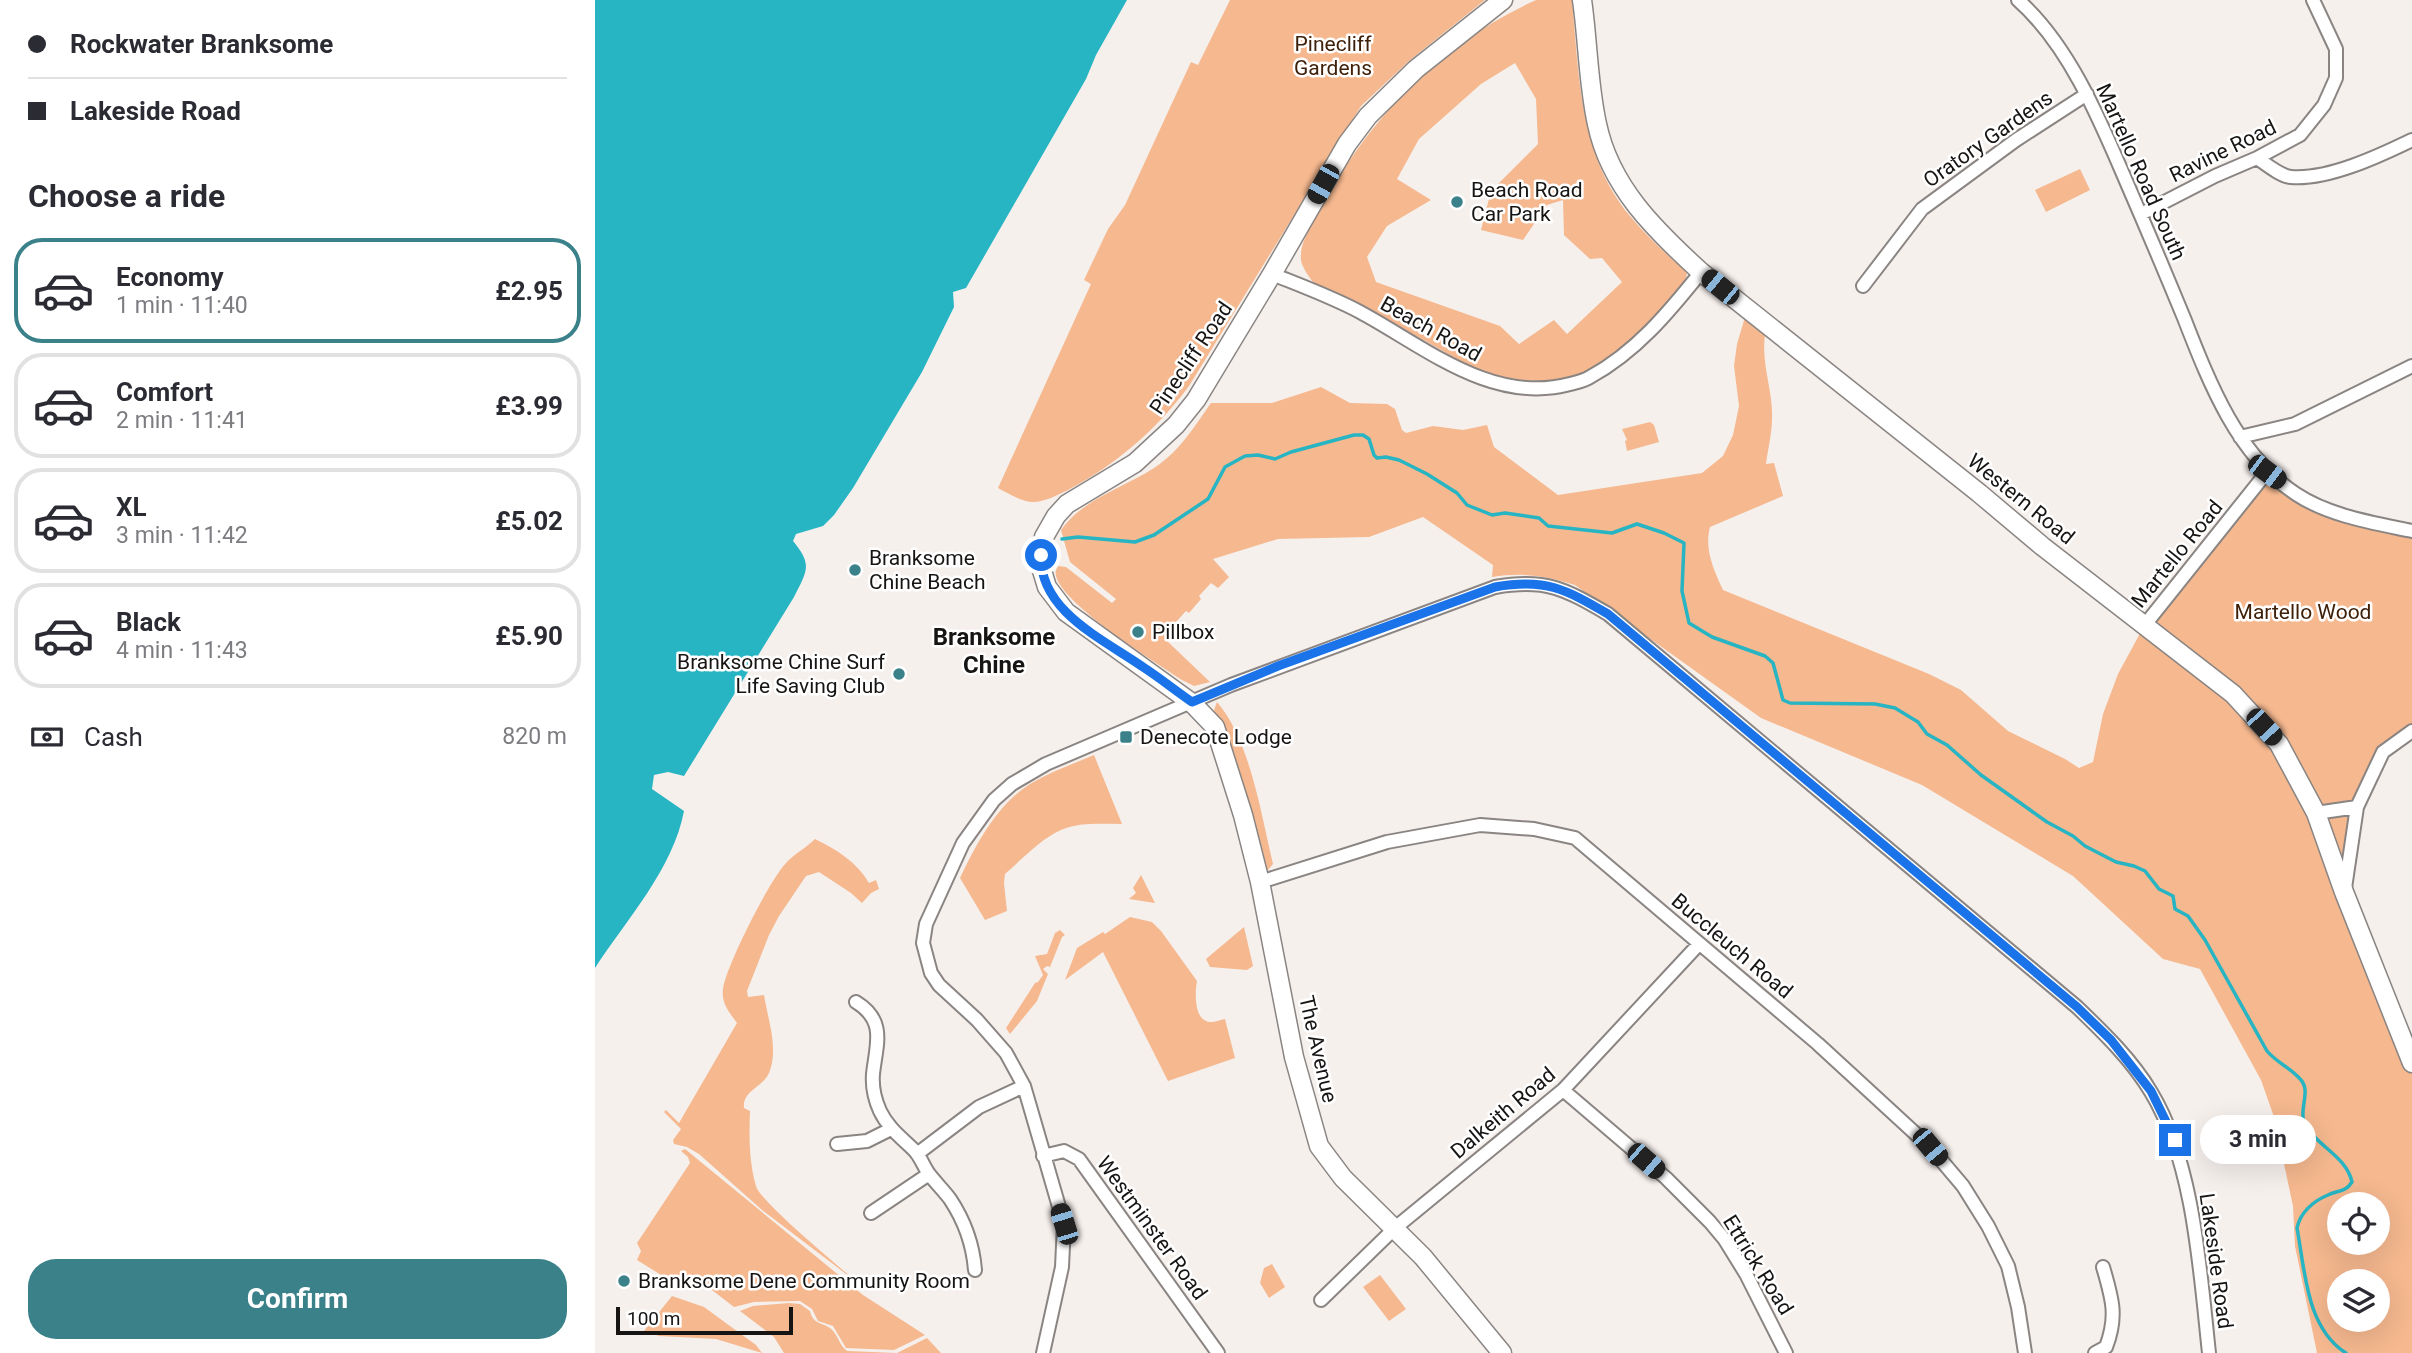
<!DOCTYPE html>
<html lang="en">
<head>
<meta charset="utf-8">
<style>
	body { margin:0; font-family:Roboto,sans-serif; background:#f2f2f3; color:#2b2b33; height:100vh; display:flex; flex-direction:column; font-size:26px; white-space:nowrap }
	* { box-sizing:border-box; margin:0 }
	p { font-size:23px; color:#7c7c81 }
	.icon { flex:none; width:38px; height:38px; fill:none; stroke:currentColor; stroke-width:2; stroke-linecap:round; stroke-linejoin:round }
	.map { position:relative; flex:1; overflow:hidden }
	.drawer { display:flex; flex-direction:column; background:#fff; width:595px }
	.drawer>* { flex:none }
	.top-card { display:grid; align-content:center; height:154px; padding:0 28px; background:#fff }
	.controls { position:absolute; left:1732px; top:1192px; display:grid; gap:14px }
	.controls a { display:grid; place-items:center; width:63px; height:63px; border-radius:50%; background:#fff; box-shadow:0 7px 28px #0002; font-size:35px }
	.scale { position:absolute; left:21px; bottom:18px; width:177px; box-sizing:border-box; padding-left:7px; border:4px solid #171514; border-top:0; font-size:19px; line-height:24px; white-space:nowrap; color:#171514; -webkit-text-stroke:5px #fff; paint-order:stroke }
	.end { position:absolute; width:32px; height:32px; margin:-16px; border:9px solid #1a73e8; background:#fff; box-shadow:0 0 0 4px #fff }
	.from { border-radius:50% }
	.bubble { position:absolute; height:49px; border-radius:24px; background:#fff; box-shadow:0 7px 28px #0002; font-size:23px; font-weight:700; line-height:49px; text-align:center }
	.car { position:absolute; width:21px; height:42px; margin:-21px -10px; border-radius:9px; box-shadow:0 0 5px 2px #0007; background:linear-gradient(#222 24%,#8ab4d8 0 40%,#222 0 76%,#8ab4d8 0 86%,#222 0) }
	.top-card b { display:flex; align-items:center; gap:24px; height:66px; font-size:26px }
	.top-card b+b { border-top:2px solid #e1e1e2 }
	.top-card i { width:18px; height:18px; background:#2b2b33 }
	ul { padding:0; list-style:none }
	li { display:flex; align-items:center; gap:21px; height:105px; margin:0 14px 10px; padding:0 14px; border:4px solid #e1e1e2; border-radius:28px }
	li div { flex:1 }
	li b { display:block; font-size:26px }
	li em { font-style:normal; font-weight:700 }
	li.active { border-color:#3a818a }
	li>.icon { width:63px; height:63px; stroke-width:1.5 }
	h2 { padding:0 28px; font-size:32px; line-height:84px }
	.pay { display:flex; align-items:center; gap:18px; height:77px; padding:0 28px; font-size:26px }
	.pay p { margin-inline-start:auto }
	.cta { display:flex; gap:14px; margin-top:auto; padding:14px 28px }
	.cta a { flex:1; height:80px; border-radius:28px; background:#3a818a; color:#fff; font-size:28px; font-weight:700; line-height:80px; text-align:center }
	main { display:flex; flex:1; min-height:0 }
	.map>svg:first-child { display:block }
</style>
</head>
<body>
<main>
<section class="drawer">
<div class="top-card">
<b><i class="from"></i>Rockwater Branksome</b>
<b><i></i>Lakeside Road</b>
</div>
<h2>Choose a ride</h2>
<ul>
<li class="active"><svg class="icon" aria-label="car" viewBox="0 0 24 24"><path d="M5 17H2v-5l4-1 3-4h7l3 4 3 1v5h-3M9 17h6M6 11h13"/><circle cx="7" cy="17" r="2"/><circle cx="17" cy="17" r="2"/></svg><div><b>Economy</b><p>1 min · 11:40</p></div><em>£2.95</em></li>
<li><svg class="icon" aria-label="car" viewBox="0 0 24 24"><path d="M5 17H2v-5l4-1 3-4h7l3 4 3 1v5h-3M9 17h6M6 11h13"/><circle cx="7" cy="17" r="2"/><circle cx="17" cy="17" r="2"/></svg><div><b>Comfort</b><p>2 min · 11:41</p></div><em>£3.99</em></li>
<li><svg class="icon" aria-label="car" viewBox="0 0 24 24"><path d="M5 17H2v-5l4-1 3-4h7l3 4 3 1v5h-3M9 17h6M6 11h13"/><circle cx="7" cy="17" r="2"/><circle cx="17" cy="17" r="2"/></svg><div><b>XL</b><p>3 min · 11:42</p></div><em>£5.02</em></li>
<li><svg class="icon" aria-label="car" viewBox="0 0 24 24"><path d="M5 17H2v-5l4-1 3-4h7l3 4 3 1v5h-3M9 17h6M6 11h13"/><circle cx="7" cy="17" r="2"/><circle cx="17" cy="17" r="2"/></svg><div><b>Black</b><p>4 min · 11:43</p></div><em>£5.90</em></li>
</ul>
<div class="pay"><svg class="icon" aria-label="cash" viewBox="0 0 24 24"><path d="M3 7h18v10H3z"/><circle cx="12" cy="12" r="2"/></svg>Cash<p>820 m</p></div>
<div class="cta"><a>Confirm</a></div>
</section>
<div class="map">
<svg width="1817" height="1353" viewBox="0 0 1817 1353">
	<rect width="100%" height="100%" fill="#f6f0ed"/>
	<path fill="#f5b88f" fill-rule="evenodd" d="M635,0H890L815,60L766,106L594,386C561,430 522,464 473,490C462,495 450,502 438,502C427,502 412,493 403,488L496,284L489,280L513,229L530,205L596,62L603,65Z
		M941,0H977C984,74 984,155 1035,216C1052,237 1073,255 1092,273C1089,296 1063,315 1046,330C1018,355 991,380 951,381C932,381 911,379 893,373C875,368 858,357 841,347C810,330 779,312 748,296C739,291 726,289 719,283C715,279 706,265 706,260C704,243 717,225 724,211C772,120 847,42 941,0ZM920,63L941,99L943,144L896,191L886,230L928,240L952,205L968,200L969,235L995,259L1007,258L1027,282L972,334L959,320L924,344L905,326L781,282L772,257L792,226L836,200L802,179L824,139L886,84Z
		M1485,169L1495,190L1451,212L1440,190Z
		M1150,317L1170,334C1166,366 1178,389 1177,418C1177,433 1173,449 1171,464L1179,463L1188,496L1115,527C1109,550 1119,570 1128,590L1334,674L1366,690L1413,731L1470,759L1484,768L1498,762L1508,714L1523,674L1549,626L1672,472L1703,495L1817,530V731L1788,752L1762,807L1749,892L1817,1063V1353H1722L1700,1246L1698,1206L1679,1117L1666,1080L1605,969L1568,959L1478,876L1327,785L1166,718L980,585C951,576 928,572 897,577L898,565L828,517L774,537L683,539L618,559L634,577L623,588L616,583L604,596L606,599L594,613L591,611L580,623L584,627L571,640L615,682L599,686L587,680C560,662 468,605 461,576C460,571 461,570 463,566L471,567L517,603L521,599L475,562L466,530C488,499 528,488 559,468C584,452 599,427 616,403H677L726,387L755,403L792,404L800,409L807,430L811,433L838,426L868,430L892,425L899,447L963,495L1107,473L1128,456L1138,435L1144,406L1139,366L1142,344ZM1745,1204H1783V1242H1745ZM1745,1281H1783V1320H1745Z
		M1055,422L1059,425L1064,442L1032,451L1030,441L1032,440L1027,429Z
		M622,702C655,740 666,814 678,864L672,871L667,868L621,718L619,710Z
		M499,755L527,824C507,824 484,822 466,830C447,838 426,860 410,874L409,883L412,911L390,920L365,878C382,843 401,806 435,784C455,772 478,764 499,755Z
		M220,839C241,849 262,862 274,883L281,880L284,889L276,893L267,903L256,893L224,872L211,876L184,916L174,935L152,991L153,997L169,995C173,1020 184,1049 174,1073C168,1087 147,1091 149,1108L155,1111C154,1136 154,1162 161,1186C165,1202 246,1268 263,1283L167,1210L104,1154L92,1147L79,1144L78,1140L86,1129L69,1112L71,1110L84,1123L142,1023C134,1012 126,1003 128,989C131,966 174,881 191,863C199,854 211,848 220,839Z
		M546,875L560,903L534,899L528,904L541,893L538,888Z
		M535,917L557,922L566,931L602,981C600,991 599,1016 611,1021C616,1024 625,1020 630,1019L640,1058L573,1081L508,952L470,980L482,948L508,932L510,934Z
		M649,927L658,966L652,970L615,967L611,959Z
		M465,930L470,935L467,937L455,967L452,966L448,969L453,974L442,1001L415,1034L411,1028L440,983L443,982L448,975L440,956L452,954L460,933Z
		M90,1149L268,1295L330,1335L299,1350L251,1348L238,1326L223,1321L217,1309L205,1301L159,1302L139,1307L117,1290L85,1278H71L42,1260L46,1251L42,1243L95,1163L93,1157L86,1151Z
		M677,1264L690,1287L674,1298L665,1283L669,1268Z
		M785,1275L811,1309L794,1321L768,1287Z
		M77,1296L109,1307L161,1345L167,1353L121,1339L64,1336L49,1331Z
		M194,1303L205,1304L215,1311C218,1324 226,1322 235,1328C243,1334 244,1345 252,1351L302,1353L332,1338L346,1353H189L179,1337L145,1311L158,1306Z"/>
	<path fill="#27b4c3" d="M0,0H532L501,55L491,79L371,288L358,292L359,307L327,372L258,488L239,515L228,526L201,534L198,541C218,565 212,571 199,597L89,776L73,772L59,775L57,789L89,811C78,869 32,919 0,968Z"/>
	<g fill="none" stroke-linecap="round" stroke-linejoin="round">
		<path stroke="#27b4c3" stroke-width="3.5" d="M467,539L483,537L540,542L559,535L613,499L630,467L650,456L663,455L680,459L696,452L759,435H768L774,439L779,455L782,458L791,457L804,460L832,474L862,493L872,505L897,515L910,513L944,518L953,526L1017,533L1042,524L1069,533L1089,543L1087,591L1094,623L1117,637L1170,656L1178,663L1188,700L1195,703L1280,704L1300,708L1323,722L1332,734L1352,745L1386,775L1452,822L1478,836L1490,846L1521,862L1539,866L1550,871L1564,889L1578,896L1580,909L1593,916L1610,940L1672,1051C1682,1063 1696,1068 1706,1080C1716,1091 1704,1109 1709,1122C1720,1146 1751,1155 1757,1182C1750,1193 1743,1190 1733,1195C1718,1201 1705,1213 1702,1228C1710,1270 1711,1328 1751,1353"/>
		<defs>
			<path id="street" d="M1423,0C1474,45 1505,120 1531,181C1551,227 1570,272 1589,318C1614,382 1642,455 1701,494C1734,516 1779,523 1817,531
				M1662,158C1671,164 1685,176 1696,177C1733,180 1784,156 1817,140
				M1546,214L1620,176L1662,158L1705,135L1729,105L1741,78V49L1718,0
				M677,274C707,286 737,297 765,312C830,347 897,405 975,384C982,382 989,381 995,377C1041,352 1074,312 1106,272
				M1268,286L1327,209L1421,140L1492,94
				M1645,437L1700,424L1817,366
				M1549,626L1672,472
				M1721,813L1762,807
				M665,882L792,842L885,825L939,829L980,838L1223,1044L1335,1147L1368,1186L1393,1226L1413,1266L1423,1307L1430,1353
				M1750,888L1762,807L1788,752L1817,731
				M261,1002C292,1021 281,1045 278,1074C277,1086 280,1100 285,1111C293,1128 307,1138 320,1151C326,1158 329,1167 334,1174C341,1183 349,1191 355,1199C369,1220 378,1245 380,1270
				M968,1090L1071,1178L1115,1222L1130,1240L1151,1274L1191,1353
				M242,1144L272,1141L296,1129
				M322,1154L384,1107L429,1086
				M448,1156L469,1151L484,1159L623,1353
				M276,1213L334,1174
				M726,1300L800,1228L968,1090L1104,944
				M448,1353L467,1267L469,1224L436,1110L429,1086L411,1053L382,1020L344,985L336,973L328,943L331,924L368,843L399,800L417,784L451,764L636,685L900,587C951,578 970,589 1013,614L1482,1007C1509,1033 1537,1060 1556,1092C1599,1163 1605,1271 1614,1353
				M1500,1353L1511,1347C1523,1316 1517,1298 1508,1267"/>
			<path id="secondary" d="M987,0C993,41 993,84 1002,124C1015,187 1061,231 1106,272L1384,493L1447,546L1638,694L1684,744L1721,813L1749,892L1817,1063
				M907,1353L828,1257L748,1178L724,1146L699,1057L665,882L648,815L620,727L597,703L471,612L452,587L445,564L449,537L461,516L472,504L540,463L581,425L601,400L677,274L752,144L773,116L821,69L908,0"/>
		</defs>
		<use href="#street" stroke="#8a8582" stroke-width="16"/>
		<use href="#secondary" stroke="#8a8582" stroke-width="21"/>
		<use href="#street" stroke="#fff" stroke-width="12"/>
		<use href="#secondary" stroke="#fff" stroke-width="18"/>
	</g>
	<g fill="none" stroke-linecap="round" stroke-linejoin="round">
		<path stroke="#1a73e8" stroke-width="9" d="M446,555C444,611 508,639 548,667C565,678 581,691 597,702L683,666L900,587C951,578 970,589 1013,614L1482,1007L1516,1040L1556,1091L1580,1140"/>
	</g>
	<g fill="#3a818a" stroke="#fff" stroke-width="2.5">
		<circle cx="862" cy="202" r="7"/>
		<circle cx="260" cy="570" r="7"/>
		<circle cx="543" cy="632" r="7"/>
		<circle cx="304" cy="674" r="7"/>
		<rect x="524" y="730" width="14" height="14" rx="3.5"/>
		<circle cx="29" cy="1281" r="7"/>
	</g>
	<g text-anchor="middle" stroke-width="5" stroke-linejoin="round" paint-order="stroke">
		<g font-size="21" fill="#3f210a" stroke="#fff">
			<text x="738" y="51">Pinecliff<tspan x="738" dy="24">Gardens</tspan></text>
			<text x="1708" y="619">Martello Wood</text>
		</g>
		<g font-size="21" fill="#171514" stroke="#fff">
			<text transform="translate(1393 139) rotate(-35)" y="7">Oratory Gardens</text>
			<text transform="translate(1628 151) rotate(-26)" y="7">Ravine Road</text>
			<text transform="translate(1546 172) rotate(66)" y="7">Martello Road South</text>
			<text transform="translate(836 329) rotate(29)" y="7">Beach Road</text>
			<text transform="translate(596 358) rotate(-56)" y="7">Pinecliff Road</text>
			<text transform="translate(1426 499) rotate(39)" y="7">Western Road</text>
			<text transform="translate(1582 554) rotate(-51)" y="7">Martello Road</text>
			<text transform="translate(1137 946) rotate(40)" y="7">Buccleuch Road</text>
			<text transform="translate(723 1049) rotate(77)" y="7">The Avenue</text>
			<text transform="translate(908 1113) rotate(-40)" y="7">Dalkeith Road</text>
			<text transform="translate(557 1228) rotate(54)" y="7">Westminster Road</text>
			<text transform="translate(1621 1261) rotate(82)" y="7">Lakeside Road</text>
			<text transform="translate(1163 1265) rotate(58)" y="7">Ettrick Road</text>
		</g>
		<g font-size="21" fill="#171514" stroke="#fff" text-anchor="start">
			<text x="876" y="197">Beach Road<tspan x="876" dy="24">Car Park</tspan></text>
			<text x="274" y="565">Branksome<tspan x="274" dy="24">Chine Beach</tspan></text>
			<text x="557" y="639">Pillbox</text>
			<text x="290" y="669" text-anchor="end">Branksome Chine Surf<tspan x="290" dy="24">Life Saving Club</tspan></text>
			<text x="545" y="744">Denecote Lodge</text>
			<text x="43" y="1288">Branksome Dene Community Room</text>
		</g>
		<g font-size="24" font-weight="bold" fill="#171514" stroke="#fff">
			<text x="399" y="645">Branksome<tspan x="399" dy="28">Chine</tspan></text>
		</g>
	</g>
</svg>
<div class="controls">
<a><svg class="icon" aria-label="locate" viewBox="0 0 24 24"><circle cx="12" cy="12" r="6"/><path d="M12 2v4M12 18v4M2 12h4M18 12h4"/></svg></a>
<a><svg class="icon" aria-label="layers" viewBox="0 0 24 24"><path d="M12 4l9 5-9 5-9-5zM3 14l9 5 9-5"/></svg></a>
</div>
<div class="scale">100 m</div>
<i class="end from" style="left:446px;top:555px"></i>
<i class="end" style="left:1580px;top:1140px"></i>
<div class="bubble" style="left:1605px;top:1115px;width:116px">3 min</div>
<i class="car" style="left:728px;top:184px;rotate:209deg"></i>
<i class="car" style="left:1125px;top:287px;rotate:309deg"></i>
<i class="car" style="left:1672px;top:472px;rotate:127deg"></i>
<i class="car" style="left:1669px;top:727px;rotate:137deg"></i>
<i class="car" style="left:1335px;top:1147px;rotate:140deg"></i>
<i class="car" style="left:1051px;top:1161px;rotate:131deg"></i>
<i class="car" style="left:469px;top:1224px;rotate:343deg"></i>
</div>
</main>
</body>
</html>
